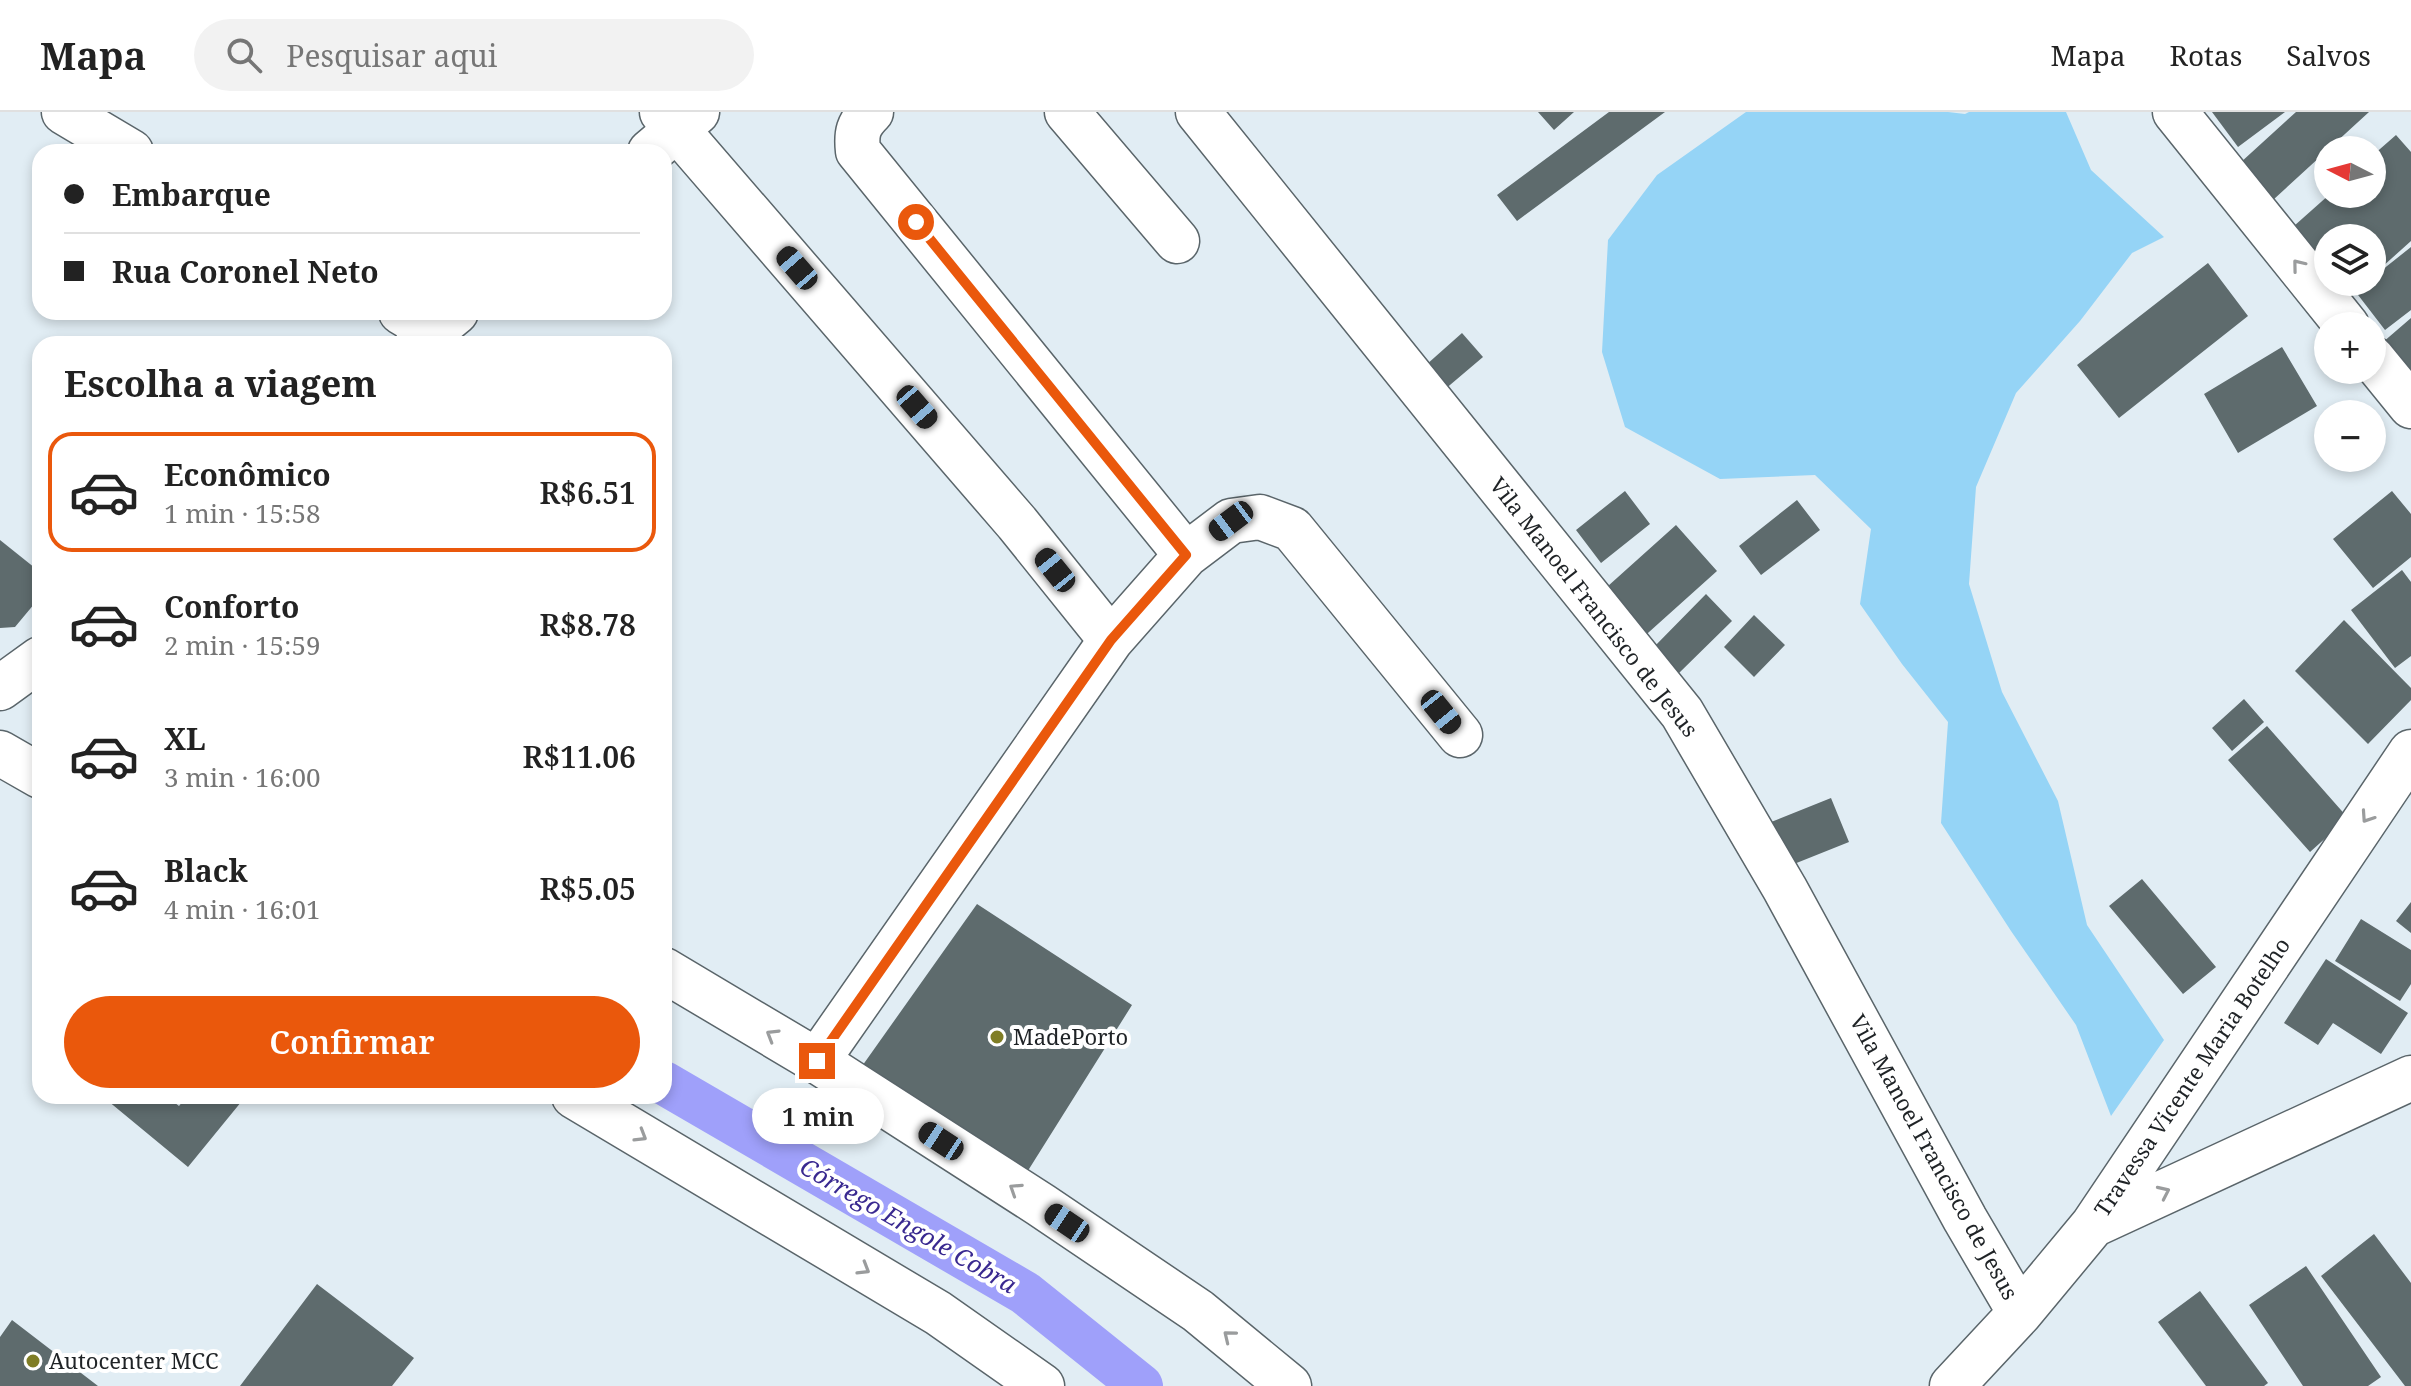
<!DOCTYPE html>
<html lang="pt">
<head>
<meta charset="utf-8">
<style>
	body { margin:0; font-family:"Noto Serif",serif; background:#f2f2f2; color:#222; height:100vh; display:flex; flex-direction:column; font-size:30px; white-space:nowrap }
	* { box-sizing:border-box; margin:0 }
	p { font-size:26px; color:#767676 }
	.icon { flex:none; width:44px; height:44px; fill:none; stroke:currentColor; stroke-width:2; stroke-linecap:round; stroke-linejoin:round }
	.map { position:relative; flex:1; overflow:hidden }
	.details { position:absolute; left:32px; top:224px; width:640px; height:768px; display:flex; flex-direction:column; background:#fff; border-radius:24px; box-shadow:0 4px 12px #0003 }
	.details>* { flex:none }
	.guide { position:absolute; left:32px; top:32px; width:640px; height:176px; border-radius:24px; box-shadow:0 4px 12px #0003; display:grid; align-content:center; height:176px; padding:0 32px; background:#fff }
	.needle { width:52px; rotate:276deg }
	.tools { position:absolute; left:2314px; top:24px; display:grid; gap:16px }
	.tools a { display:grid; place-items:center; width:72px; height:72px; border-radius:50%; background:#fff; box-shadow:0 4px 12px #0003; font-size:40px }
	.end { position:absolute; width:36px; height:36px; margin:-18px; border:10px solid #ea580c; background:#fff; box-shadow:0 0 0 4px #fff }
	.from { border-radius:50% }
	.bubble { position:absolute; height:56px; border-radius:28px; background:#fff; box-shadow:0 4px 12px #0003; font-size:26px; font-weight:600; line-height:56px; text-align:center }
	.car { position:absolute; width:24px; height:48px; margin:-24px -12px; border-radius:10px; box-shadow:0 0 6px 2px #0007; background:linear-gradient(#222 24%,#8ab4d8 0 40%,#222 0 76%,#8ab4d8 0 86%,#222 0) }
	.guide b { display:flex; align-items:center; gap:28px; height:76px; font-size:30px }
	.guide b+b { border-top:2px solid #e0e0e0 }
	.guide i { width:20px; height:20px; background:#222 }
	ul { padding:0; list-style:none }
	li { display:flex; align-items:center; gap:24px; height:120px; margin:0 16px 12px; padding:0 16px; border:4px solid transparent; border-radius:24px }
	li div { flex:1 }
	li b { display:block; font-size:30px }
	li em { font-style:normal; font-weight:600 }
	li.current { border-color:#ea580c }
	li>.icon { width:72px; height:72px; stroke-width:1.5 }
	h2 { padding:0 32px; font-size:36px; line-height:96px }
	.button { display:flex; gap:16px; margin-top:auto; padding:16px 32px }
	.button a { flex:1; height:92px; border-radius:48px; background:#ea580c; color:#fff; font-size:32px; font-weight:600; line-height:92px; text-align:center }
	header { display:flex; align-items:center; gap:48px; box-sizing:border-box; height:112px; padding:0 40px; background:#fff; border-bottom:2px solid #e0e0e0 }
	header strong { font-size:38px }
	nav { display:flex; gap:44px; margin-inline-start:auto; font-size:28px }
	.search { width:560px; height:72px; background:#f2f2f2; display:flex; align-items:center; gap:20px; box-sizing:border-box; padding:0 28px; border-radius:44px; color:#767676; font-size:30px }
	.map>svg:first-child { display:block }
</style>
</head>
<body>
<header>
<strong>Mapa</strong>
<div class="search"><svg class="icon" aria-label="search" viewBox="0 0 24 24"><circle cx="10" cy="10" r="6"/><path d="M15 15l6 6"/></svg>Pesquisar aqui</div>
<nav><a>Mapa</a><a>Rotas</a><a>Salvos</a></nav>
</header>
<div class="map">
<svg width="2411" height="1274" viewBox="0 0 2411 1274">
	<rect width="100%" height="100%" fill="#e1edf4"/>
	<path fill="#95d4f6" d="M1746,0H1948L1965,2L1969,0H2066L2091,58L2164,125L2132,141L2080,209L2016,281L1976,375L1969,472L2002,580L2058,689L2087,813L2164,928L2111,1004L2076,913L2011,819L1941,711L1948,610L1902,552L1860,492L1871,417L1815,363L1720,367L1625,315L1602,240L1608,128L1657,63Z"/>
	<g fill="none" stroke-linecap="round" stroke-linejoin="round">
		<path stroke="#9fa0fa" stroke-width="44" d="M664,971L1025,1181L1141,1274"/>
	</g>
	<path fill="#5e6b6d" d="M1538,0H1574L1554,18Z
		M1609,0H1665L1517,109L1497,83Z
		M2212,0H2285L2238,35Z
		M2296,0H2369L2273,88L2240,51Z
		M2396,23L2411,40V129L2372,164V126H2328V153L2294,114L2330,82H2372V44Z
		M2411,135V198L2385,218L2355,179L2353,181L2343,170H2372V166Z
		M2208,151L2248,204L2119,306L2077,253Z
		M2411,206V266L2382,231Z
		M1462,221L1483,245L1437,284L1417,261Z
		M2282,235L2317,294L2238,341L2204,282Z
		M1625,379L1650,412L1601,451L1576,418Z
		M2392,379L2411,402V445L2373,476L2333,427Z
		M1797,388L1820,418L1761,463L1739,434Z
		M1676,413L1717,459L1639,529L1598,483Z
		M0,428L40,460V485L15,515L0,516Z
		M2402,458L2411,470V544L2395,556L2351,498Z
		M1706,482L1732,509L1678,562L1652,537Z
		M1754,503L1785,533L1754,565L1724,535Z
		M2344,508L2411,576V588L2368,632L2295,559Z
		M2244,587L2264,610L2232,639L2212,616Z
		M2267,614L2348,706L2310,740L2228,648Z
		M1831,686L1849,730L1779,758L1761,714Z
		M2142,767L2216,855L2183,882L2109,794Z
		M2411,790V821L2396,809Z
		M977,792L1132,893L1024,1065L860,957Z
		M2361,807L2411,838V872L2400,889L2335,849Z
		M2326,847L2408,901L2381,942L2333,911L2318,933L2284,911Z
		M102,984H166L179,994L187,984H246L188,1055Z
		M2374,1122L2411,1171V1274H2405L2321,1164Z
		M2306,1154L2381,1265L2368,1274H2303L2249,1193Z
		M317,1172L414,1246L392,1274H240Z
		M2200,1179L2268,1271L2264,1274H2206L2158,1210Z
		M12,1208L98,1274H0V1225Z"/>
	<g fill="none" stroke-linecap="round" stroke-linejoin="round">
		<defs>
			<path id="minor" d="M64,0L131,40
				M662,0L1017,411L1111,528L817,949
				M871,0C858,13 856,21 858,39L1186,443L1111,528
				M1067,0L1177,129
				M1198,0L1682,601L1785,777L1965,1107L2020,1201
				M2175,0L2347,214
				M401,200L433,219
				M2372,246L2411,294
				M1186,443L1231,409L1260,405L1292,417L1460,623
				M0,641L40,664
				M664,858L817,949L1041,1093L1198,1199L1289,1274
				M574,984L938,1201L1042,1274
				M2093,1113L2411,966
				M1952,1274L2020,1201L2093,1113L2411,640"/>
			<path id="major" d="M650,40L697,0
				M417,232L456,200
				M0,576L40,547"/>
		</defs>
		<use href="#minor" stroke="#5a656a" stroke-width="47"/>
		<use href="#major" stroke="#5a656a" stroke-width="47"/>
		<use href="#minor" stroke="#fff" stroke-width="44"/>
		<use href="#major" stroke="#fff" stroke-width="44"/>
	</g>
	<defs><path id="oneway-chevron" d="M-2-3.5L2.5 0L-2 3.5" fill="none" stroke-width="1.6" stroke-linecap="round" stroke-linejoin="round" transform="scale(2)"/></defs>
	<g stroke="#9a9c9d">
		<use href="#oneway-chevron" transform="translate(2298 153) rotate(-129)"/>
		<use href="#oneway-chevron" transform="translate(2367 705) rotate(124)"/>
		<use href="#oneway-chevron" transform="translate(772 923) rotate(-149)"/>
		<use href="#oneway-chevron" transform="translate(641 1024) rotate(31)"/>
		<use href="#oneway-chevron" transform="translate(1015 1077) rotate(-147)"/>
		<use href="#oneway-chevron" transform="translate(2164 1080) rotate(-25)"/>
		<use href="#oneway-chevron" transform="translate(864 1157) rotate(31)"/>
		<use href="#oneway-chevron" transform="translate(1229 1224) rotate(-141)"/>
	</g>
	<g fill="none" stroke-linecap="round" stroke-linejoin="round">
		<path stroke="#ea580c" stroke-width="10" d="M817,949L1111,528L1186,443L916,110"/>
	</g>
	<g fill="#7f7d25" stroke="#fff" stroke-width="3">
		<circle cx="997" cy="925" r="8"/>
		<circle cx="33" cy="1249" r="8"/>
	</g>
	<g text-anchor="middle" stroke-width="8" stroke-linejoin="round" paint-order="stroke">
		<g font-size="22" fill="#1f2326" stroke="#fff">
			<text transform="translate(1594 495) rotate(52)" y="8">Vila Manoel Francisco de Jesus</text>
			<text transform="translate(2192 965) rotate(-56)" y="8">Travessa Vicente Maria Botelho</text>
			<text transform="translate(1934 1045) rotate(61)" y="8">Vila Manoel Francisco de Jesus</text>
		</g>
		<g font-size="22" fill="#1f2326" stroke="#fff" text-anchor="start">
			<text x="1013" y="933">MadePorto</text>
			<text x="49" y="1257">Autocenter MCC</text>
		</g>
		<g font-size="24" font-style="italic" fill="#392990" stroke="#fff">
			<text transform="translate(908 1114) rotate(30)" y="8">Córrego Engole Cobra</text>
		</g>
	</g>
</svg>
<div class="tools">
<a><svg class="needle" viewBox="-14 -14 28 28"><path d="M0-13l5 13h-10z" fill="#e53935"/><path d="M0 13l5-13h-10z" fill="#767676"/></svg></a>
<a><svg class="icon" aria-label="layers" viewBox="0 0 24 24"><path d="M12 4l9 5-9 5-9-5zM3 14l9 5 9-5"/></svg></a>
<a>+</a>
<a>−</a>
</div>
<i class="end from" style="left:916px;top:110px"></i>
<i class="end" style="left:817px;top:949px"></i>
<div class="bubble" style="left:752px;top:976px;width:132px">1 min</div>
<i class="car" style="left:797px;top:156px;rotate:319deg"></i>
<i class="car" style="left:917px;top:295px;rotate:139deg"></i>
<i class="car" style="left:1231px;top:409px;rotate:233deg"></i>
<i class="car" style="left:1055px;top:458px;rotate:321deg"></i>
<i class="car" style="left:1441px;top:600px;rotate:141deg"></i>
<i class="car" style="left:941px;top:1029px;rotate:303deg"></i>
<i class="car" style="left:1067px;top:1111px;rotate:304deg"></i>
<div class="guide">
<b><i class="from"></i>Embarque</b>
<b><i></i>Rua Coronel Neto</b>
</div>
<section class="details">
<h2>Escolha a viagem</h2>
<ul>
<li class="current"><svg class="icon" aria-label="car" viewBox="0 0 24 24"><path d="M5 17H2v-5l4-1 3-4h7l3 4 3 1v5h-3M9 17h6M6 11h13"/><circle cx="7" cy="17" r="2"/><circle cx="17" cy="17" r="2"/></svg><div><b>Econômico</b><p>1 min · 15:58</p></div><em>R$6.51</em></li>
<li><svg class="icon" aria-label="car" viewBox="0 0 24 24"><path d="M5 17H2v-5l4-1 3-4h7l3 4 3 1v5h-3M9 17h6M6 11h13"/><circle cx="7" cy="17" r="2"/><circle cx="17" cy="17" r="2"/></svg><div><b>Conforto</b><p>2 min · 15:59</p></div><em>R$8.78</em></li>
<li><svg class="icon" aria-label="car" viewBox="0 0 24 24"><path d="M5 17H2v-5l4-1 3-4h7l3 4 3 1v5h-3M9 17h6M6 11h13"/><circle cx="7" cy="17" r="2"/><circle cx="17" cy="17" r="2"/></svg><div><b>XL</b><p>3 min · 16:00</p></div><em>R$11.06</em></li>
<li><svg class="icon" aria-label="car" viewBox="0 0 24 24"><path d="M5 17H2v-5l4-1 3-4h7l3 4 3 1v5h-3M9 17h6M6 11h13"/><circle cx="7" cy="17" r="2"/><circle cx="17" cy="17" r="2"/></svg><div><b>Black</b><p>4 min · 16:01</p></div><em>R$5.05</em></li>
</ul>
<div class="button"><a>Confirmar</a></div>
</section>
</div>
</body>
</html>
